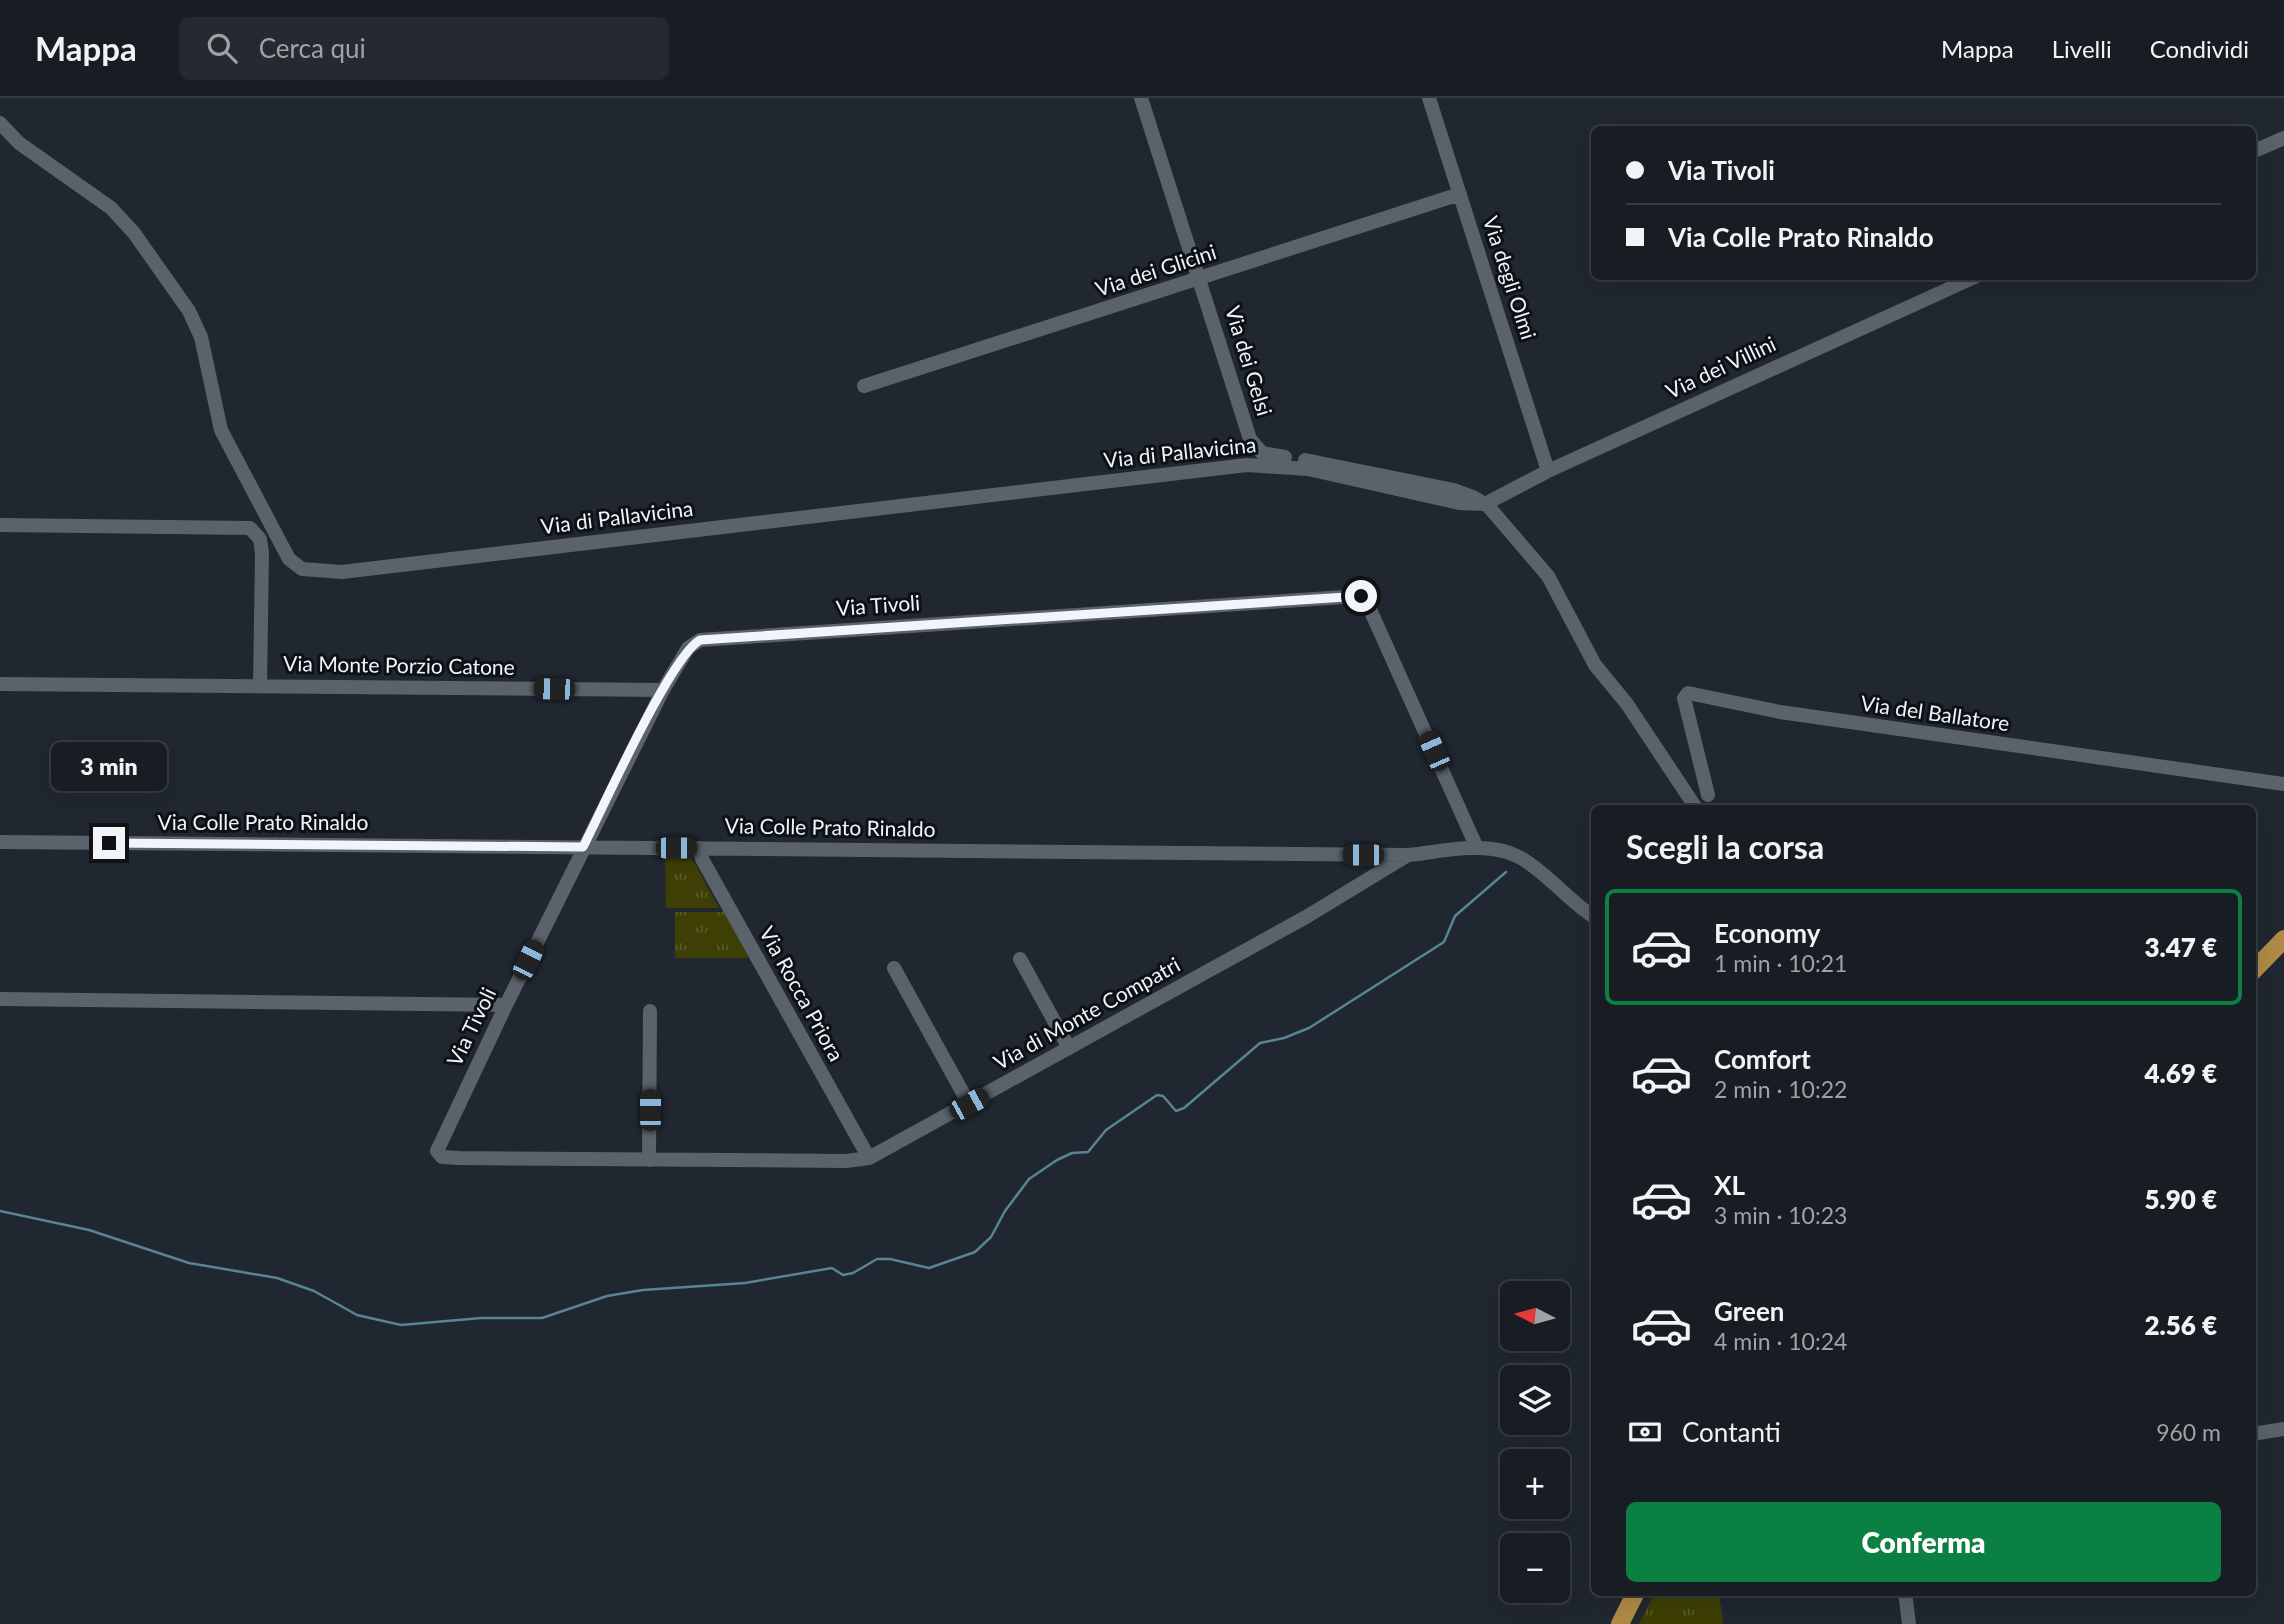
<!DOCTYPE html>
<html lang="it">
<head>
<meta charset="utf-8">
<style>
	body { margin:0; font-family:Lato,sans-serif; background:#252a31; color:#f1f3f6; height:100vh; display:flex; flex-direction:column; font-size:26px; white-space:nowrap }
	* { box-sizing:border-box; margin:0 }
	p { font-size:23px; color:#9fa2a6 }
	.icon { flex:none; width:38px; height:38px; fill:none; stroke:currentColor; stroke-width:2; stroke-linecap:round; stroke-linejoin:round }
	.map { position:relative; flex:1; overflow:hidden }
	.side { position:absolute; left:1591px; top:707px; width:665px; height:791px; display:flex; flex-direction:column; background:#181d24; border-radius:10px; box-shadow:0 7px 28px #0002,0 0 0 2px #363b41 }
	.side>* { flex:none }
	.guide { position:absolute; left:1591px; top:28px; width:665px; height:154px; border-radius:10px; box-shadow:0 7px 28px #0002,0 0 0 2px #363b41; display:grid; align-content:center; height:154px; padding:0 35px; background:#181d24 }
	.needle { width:46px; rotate:276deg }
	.tools { position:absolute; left:1500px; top:1183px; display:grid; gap:14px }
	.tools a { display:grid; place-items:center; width:70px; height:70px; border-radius:10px; background:#181d24; box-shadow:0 7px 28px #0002,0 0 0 2px #363b41; font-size:35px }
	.end { position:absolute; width:32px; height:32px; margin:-16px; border:9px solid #f1f5fb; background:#111; box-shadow:0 0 0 4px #111 }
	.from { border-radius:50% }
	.bubble { position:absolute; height:49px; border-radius:10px; background:#181d24; box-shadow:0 7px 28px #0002,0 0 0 2px #363b41; font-size:23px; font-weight:800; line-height:49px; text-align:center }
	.car { position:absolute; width:21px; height:42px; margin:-21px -10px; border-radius:9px; box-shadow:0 0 5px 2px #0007; background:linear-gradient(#222 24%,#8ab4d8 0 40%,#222 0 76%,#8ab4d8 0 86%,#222 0) }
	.guide b { display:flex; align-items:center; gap:24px; height:66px; font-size:26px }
	.guide b+b { border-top:2px solid #363b41 }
	.guide i { width:18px; height:18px; background:#f1f3f6 }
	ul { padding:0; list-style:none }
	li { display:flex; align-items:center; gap:21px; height:116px; margin:0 14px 10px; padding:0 21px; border:4px solid transparent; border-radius:10px }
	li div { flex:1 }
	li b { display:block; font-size:26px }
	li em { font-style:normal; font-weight:800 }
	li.active { border-color:#0b8043 }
	li>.icon { width:63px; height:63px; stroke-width:1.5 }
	h2 { padding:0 35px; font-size:32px; line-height:84px }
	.pay { display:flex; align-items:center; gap:18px; height:77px; padding:0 35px; font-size:26px }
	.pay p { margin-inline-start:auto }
	.cta { display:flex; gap:14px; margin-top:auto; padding:14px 35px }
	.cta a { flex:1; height:80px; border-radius:10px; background:#0b8043; color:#fff; font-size:28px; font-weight:800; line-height:80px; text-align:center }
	header { display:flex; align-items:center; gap:42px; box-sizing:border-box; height:98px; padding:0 35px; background:#181d24; border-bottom:2px solid #363b41 }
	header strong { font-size:33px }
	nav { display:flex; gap:38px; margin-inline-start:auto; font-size:24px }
	.search { width:490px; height:63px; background:#252a31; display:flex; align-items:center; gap:18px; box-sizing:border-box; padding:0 24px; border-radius:10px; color:#9fa2a6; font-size:26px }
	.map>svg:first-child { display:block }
</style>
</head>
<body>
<header>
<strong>Mappa</strong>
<div class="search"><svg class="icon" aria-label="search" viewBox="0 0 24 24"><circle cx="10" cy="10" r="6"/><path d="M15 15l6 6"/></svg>Cerca qui</div>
<nav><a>Mappa</a><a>Livelli</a><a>Condividi</a></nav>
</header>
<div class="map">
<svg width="2284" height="1526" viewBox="0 0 2284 1526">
	<defs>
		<pattern id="grass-tufts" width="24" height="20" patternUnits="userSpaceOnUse" patternTransform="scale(1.75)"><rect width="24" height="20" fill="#3d3f04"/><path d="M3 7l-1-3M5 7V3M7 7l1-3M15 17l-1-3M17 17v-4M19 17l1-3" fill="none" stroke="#5a5b2a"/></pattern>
	</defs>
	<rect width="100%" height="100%" fill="#202730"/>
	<path fill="url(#grass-tufts)" d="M665,757H690L719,810H666Z
		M675,814H724L749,860H675Z
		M1655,1495H1719L1723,1526H1639Z"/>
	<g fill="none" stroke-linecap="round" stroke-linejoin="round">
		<path stroke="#588493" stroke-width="2.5" d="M0,1113L89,1132L189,1165L277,1180L314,1193L357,1217L401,1227L481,1220H542L607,1198L643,1192L745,1185L832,1170L843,1177L853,1175L877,1161H890L929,1170L975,1154L991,1139L1005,1113L1029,1081L1057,1062L1072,1055L1088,1054L1106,1032L1157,997L1163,998L1176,1013L1184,1010L1260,945L1284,940L1309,930L1444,844L1455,818L1506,774"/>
		<path stroke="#5a626c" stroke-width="14" d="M1141,0L1250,341L1262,355L1285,359
			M1429,0L1548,373
			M0,25L19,45L111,110L134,135L189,213L201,239L221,332L289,461L302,471L342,474L1247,367L1308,371L1459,405L1485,406
			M2252,54L2284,40
			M864,288L1460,96
			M1305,362L1454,392L1473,399L1488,408L1548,478L1595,567L1627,606L1696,710
			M1485,406L1548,373L1977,178
			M0,427L250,430L260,441L262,455L260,588
			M0,586L663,592
			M1708,697L1684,600L1688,595L1780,614L2284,686
			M0,744L1408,757C1443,754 1489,741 1521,760C1548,776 1568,802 1594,819
			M699,750L702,761L869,1060
			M1408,757L1306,819L869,1060L846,1063L459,1060L442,1059L437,1053L506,907L663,592L688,550L700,542L1359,498L1368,507L1477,750
			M1020,861L1069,950
			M894,870L969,1006
			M0,901L506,907
			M649,1062L650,913
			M2252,1336L2284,1331
			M1905,1494L1909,1526"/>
		<path stroke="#af8b45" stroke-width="18" d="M2252,874L2284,841
			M1620,1526L1636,1494"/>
	</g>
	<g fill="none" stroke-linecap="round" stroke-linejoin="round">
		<path stroke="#f1f5fb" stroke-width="9" d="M109,745L583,749C603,710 670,559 700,542L1361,498"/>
	</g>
	<g text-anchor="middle" stroke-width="6" stroke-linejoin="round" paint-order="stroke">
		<g font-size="21" fill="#f1f5fb" stroke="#0d1014">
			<text transform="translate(1156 173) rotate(-18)" y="7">Via dei Glicini</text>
			<text transform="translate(1509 180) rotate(72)" y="7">Via degli Olmi</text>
			<text transform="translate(1248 263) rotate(73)" y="7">Via dei Gelsi</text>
			<text transform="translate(1721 270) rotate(-25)" y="7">Via dei Villini</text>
			<text transform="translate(1180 355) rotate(-6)" y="7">Via di Pallavicina</text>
			<text transform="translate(617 420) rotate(-7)" y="7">Via di Pallavicina</text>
			<text transform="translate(878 508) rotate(-4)" y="7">Via Tivoli</text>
			<text transform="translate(399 568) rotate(1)" y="7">Via Monte Porzio Catone</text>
			<text transform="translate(1935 616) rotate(8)" y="7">Via del Ballatore</text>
			<text x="263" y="732">Via Colle Prato Rinaldo</text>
			<text transform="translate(830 730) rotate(1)" y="7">Via Colle Prato Rinaldo</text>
			<text transform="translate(801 896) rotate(61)" y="7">Via Rocca Priora</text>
			<text transform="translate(1087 916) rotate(-29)" y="7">Via di Monte Compatri</text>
			<text transform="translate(472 929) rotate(-64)" y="7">Via Tivoli</text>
		</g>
	</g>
</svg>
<div class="tools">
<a><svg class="needle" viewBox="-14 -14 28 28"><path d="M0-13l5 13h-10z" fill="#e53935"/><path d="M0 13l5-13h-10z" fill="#9fa2a6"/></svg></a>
<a><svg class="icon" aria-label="layers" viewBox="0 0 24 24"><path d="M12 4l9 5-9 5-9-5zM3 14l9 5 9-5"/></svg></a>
<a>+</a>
<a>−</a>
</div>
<i class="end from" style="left:1361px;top:498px"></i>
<i class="end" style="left:109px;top:745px"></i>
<div class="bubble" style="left:51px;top:644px;width:116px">3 min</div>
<i class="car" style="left:554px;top:591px;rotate:271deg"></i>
<i class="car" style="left:1434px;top:653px;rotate:336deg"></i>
<i class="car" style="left:676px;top:750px;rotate:90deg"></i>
<i class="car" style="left:1363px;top:757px;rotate:270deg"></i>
<i class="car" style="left:528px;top:862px;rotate:26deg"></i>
<i class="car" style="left:969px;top:1006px;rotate:61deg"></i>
<i class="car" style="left:650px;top:1012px;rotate:0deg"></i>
<div class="guide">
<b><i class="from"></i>Via Tivoli</b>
<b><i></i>Via Colle Prato Rinaldo</b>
</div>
<section class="side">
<h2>Scegli la corsa</h2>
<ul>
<li class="active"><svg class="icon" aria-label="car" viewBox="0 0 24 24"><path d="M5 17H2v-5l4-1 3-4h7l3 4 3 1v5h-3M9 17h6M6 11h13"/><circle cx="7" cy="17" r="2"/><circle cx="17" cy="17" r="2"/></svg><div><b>Economy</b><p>1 min · 10:21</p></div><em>3.47 €</em></li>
<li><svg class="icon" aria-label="car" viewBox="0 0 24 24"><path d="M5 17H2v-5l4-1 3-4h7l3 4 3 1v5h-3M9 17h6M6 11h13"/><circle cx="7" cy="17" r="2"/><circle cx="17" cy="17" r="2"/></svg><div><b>Comfort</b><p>2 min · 10:22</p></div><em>4.69 €</em></li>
<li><svg class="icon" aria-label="car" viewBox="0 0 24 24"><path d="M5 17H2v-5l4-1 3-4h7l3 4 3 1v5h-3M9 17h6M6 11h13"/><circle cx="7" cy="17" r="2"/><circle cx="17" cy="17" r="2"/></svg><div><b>XL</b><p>3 min · 10:23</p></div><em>5.90 €</em></li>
<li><svg class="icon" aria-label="car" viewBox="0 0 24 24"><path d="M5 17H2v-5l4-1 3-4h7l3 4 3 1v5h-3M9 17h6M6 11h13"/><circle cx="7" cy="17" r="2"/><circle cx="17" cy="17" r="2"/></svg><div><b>Green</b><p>4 min · 10:24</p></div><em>2.56 €</em></li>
</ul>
<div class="pay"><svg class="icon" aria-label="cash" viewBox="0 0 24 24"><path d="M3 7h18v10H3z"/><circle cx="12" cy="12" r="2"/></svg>Contanti<p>960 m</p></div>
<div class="cta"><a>Conferma</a></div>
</section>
</div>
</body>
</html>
